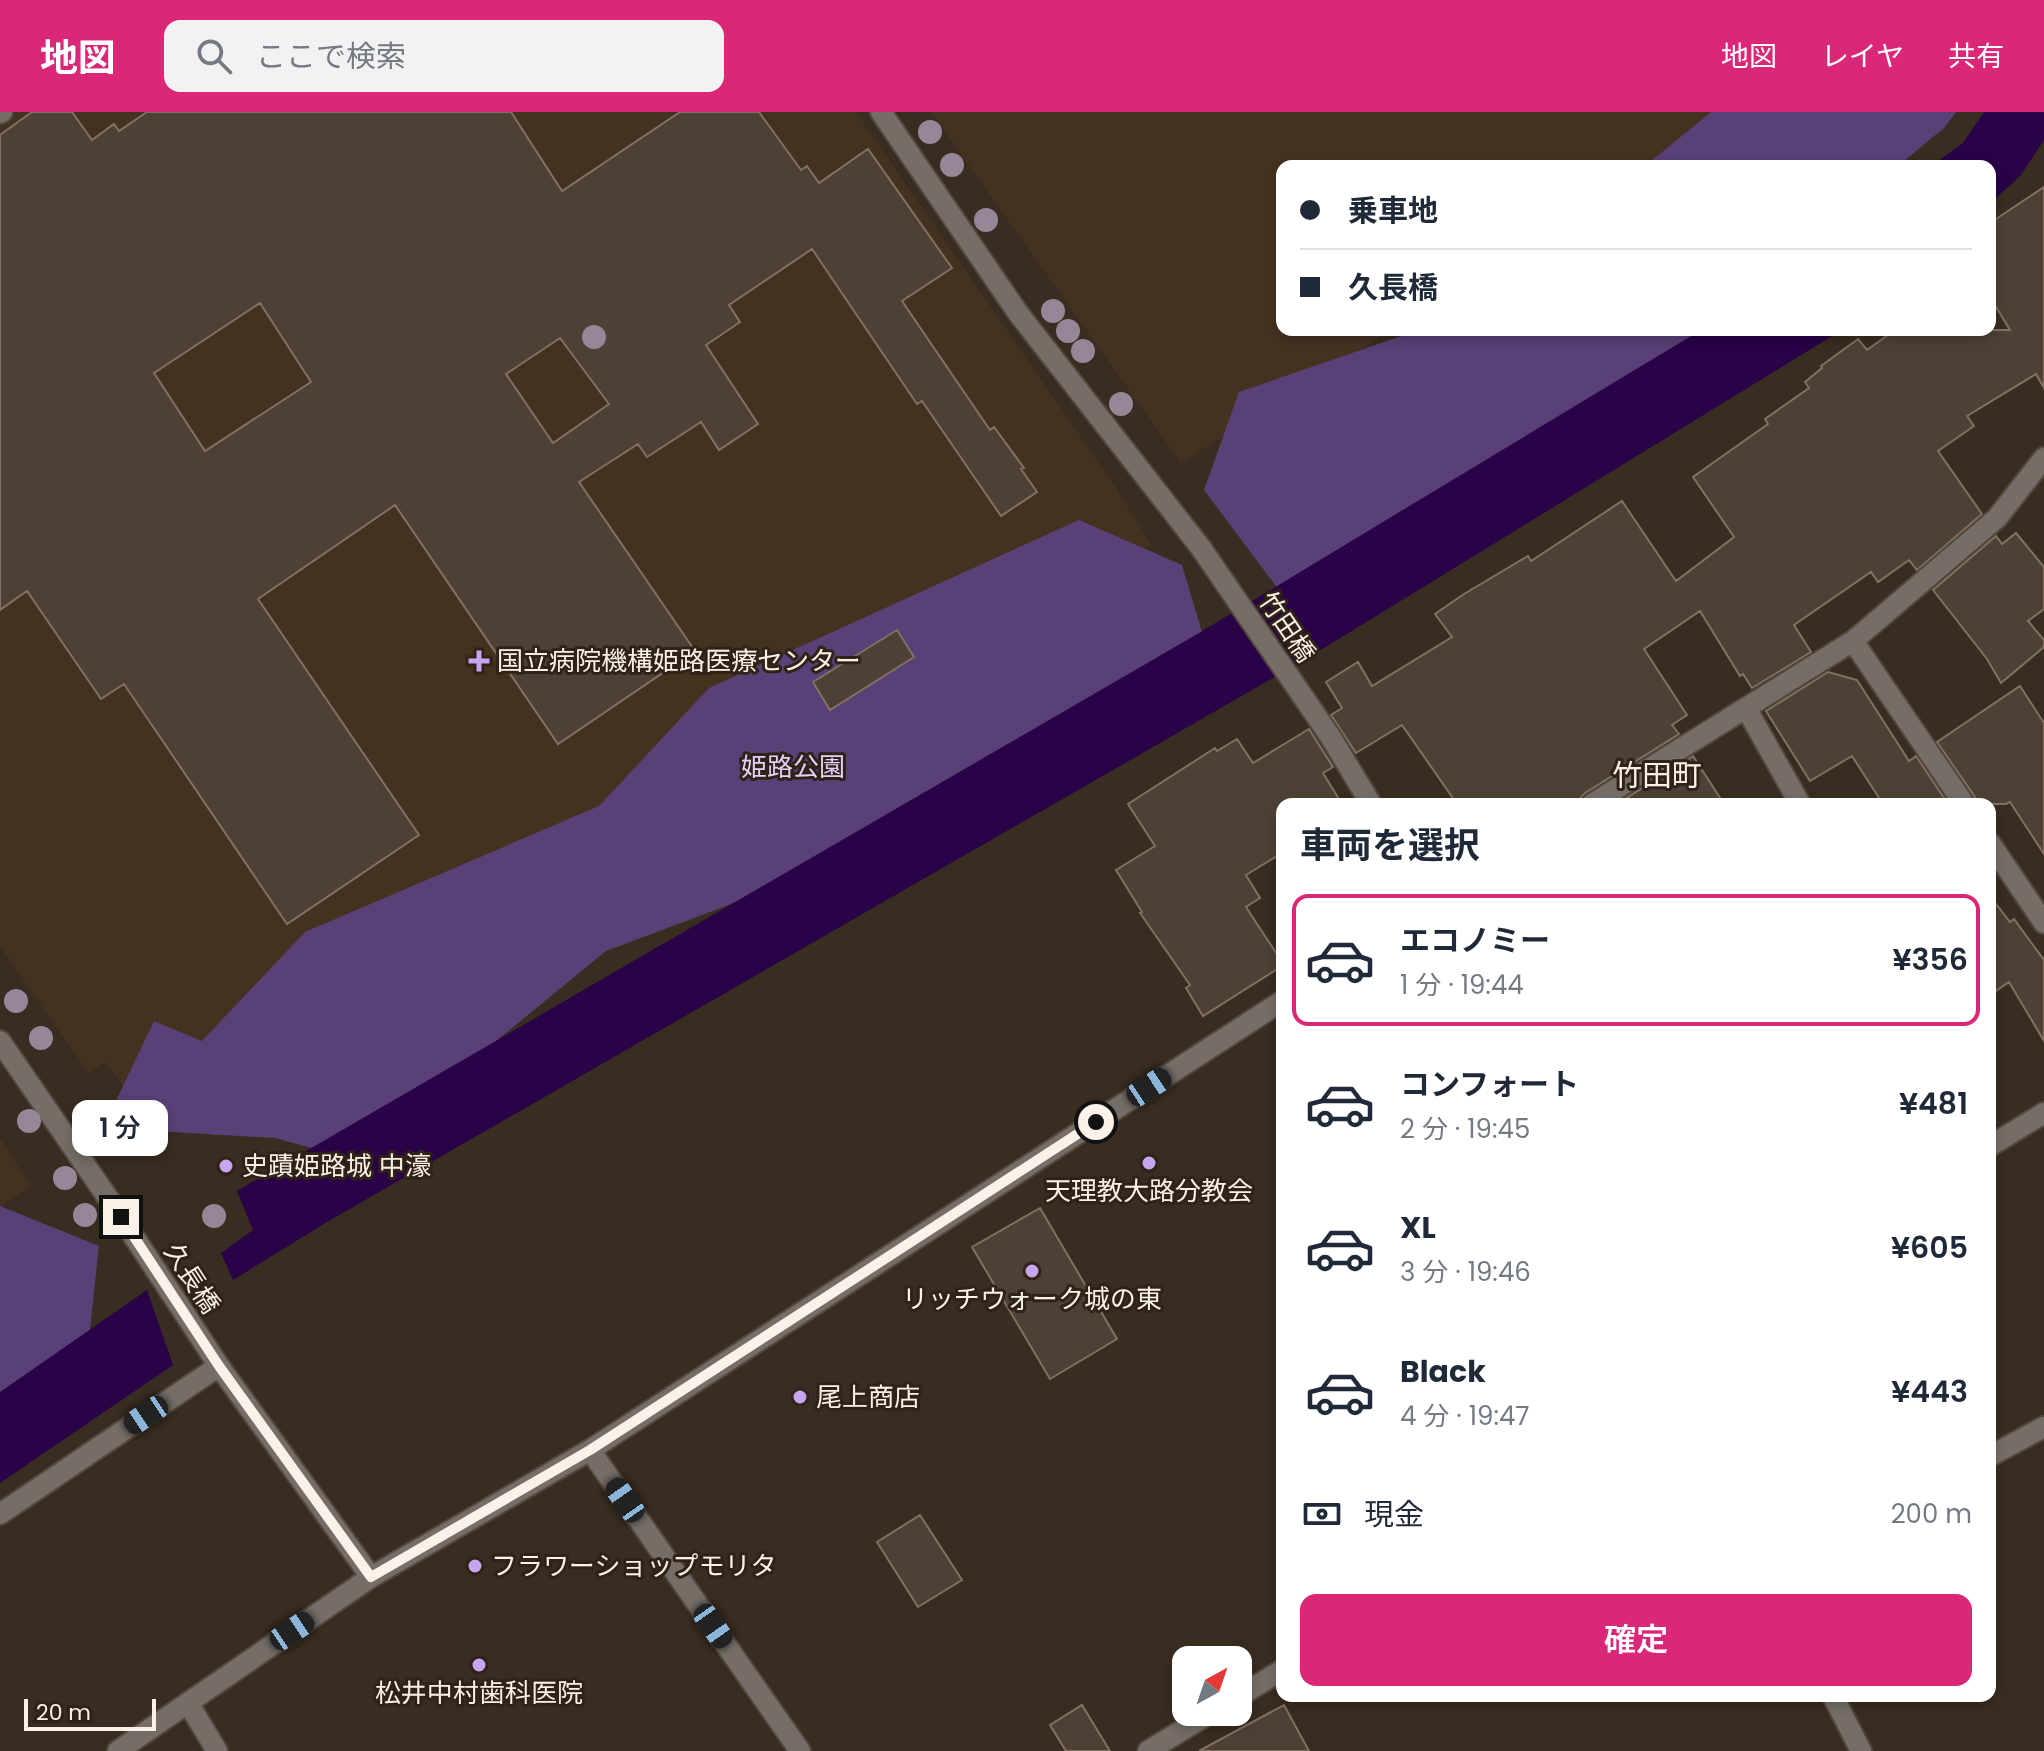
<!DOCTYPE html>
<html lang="ja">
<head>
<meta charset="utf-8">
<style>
	body { margin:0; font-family:Poppins,"Noto Sans JP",sans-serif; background:#f2f2f3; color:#1f2937; height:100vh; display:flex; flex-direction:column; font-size:30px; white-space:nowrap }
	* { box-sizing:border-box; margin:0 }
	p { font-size:26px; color:#747a83 }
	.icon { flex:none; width:44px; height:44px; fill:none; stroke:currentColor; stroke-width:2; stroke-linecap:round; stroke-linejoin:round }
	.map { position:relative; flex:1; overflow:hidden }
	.sheet { position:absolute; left:1276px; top:686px; width:720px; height:904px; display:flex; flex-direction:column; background:#fff; border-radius:16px; box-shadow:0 4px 12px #0003 }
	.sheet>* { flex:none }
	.banner { position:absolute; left:1276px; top:48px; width:720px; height:176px; border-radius:16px; box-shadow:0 4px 12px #0003; display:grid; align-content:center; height:176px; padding:0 24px; background:#fff }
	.needle { width:52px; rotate:40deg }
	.controls { position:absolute; left:1172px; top:1534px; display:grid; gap:16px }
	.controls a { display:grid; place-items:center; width:80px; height:80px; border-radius:16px; background:#fff; box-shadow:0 4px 12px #0003; font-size:40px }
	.scale { position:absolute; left:24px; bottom:20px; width:132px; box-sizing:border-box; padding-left:8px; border:4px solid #faf1e9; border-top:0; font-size:22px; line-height:28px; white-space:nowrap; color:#faf1e9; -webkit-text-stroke:6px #2f2216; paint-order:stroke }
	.end { position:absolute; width:36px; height:36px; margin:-18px; border:10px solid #faf1e9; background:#111; box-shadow:0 0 0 4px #111 }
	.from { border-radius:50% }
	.bubble { position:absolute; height:56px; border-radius:16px; background:#fff; box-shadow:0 4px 12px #0003; font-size:26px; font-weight:600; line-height:56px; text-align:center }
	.car { position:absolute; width:24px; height:48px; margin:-24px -12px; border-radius:10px; box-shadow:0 0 6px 2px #0007; background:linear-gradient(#222 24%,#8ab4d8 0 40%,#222 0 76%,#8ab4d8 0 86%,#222 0) }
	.banner b { display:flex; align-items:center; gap:28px; height:76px; font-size:30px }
	.banner b+b { border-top:2px solid #e0e1e3 }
	.banner i { width:20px; height:20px; background:#1f2937 }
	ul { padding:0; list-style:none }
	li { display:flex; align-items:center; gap:24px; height:132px; margin:0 16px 12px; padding:0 8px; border:4px solid transparent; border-radius:16px }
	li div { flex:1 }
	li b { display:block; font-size:30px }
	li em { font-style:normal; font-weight:600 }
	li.active { border-color:#db2777 }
	li>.icon { width:72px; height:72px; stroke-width:1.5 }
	h2 { padding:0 24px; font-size:36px; line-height:96px }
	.pay { display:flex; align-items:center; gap:20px; height:88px; padding:0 24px; font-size:30px }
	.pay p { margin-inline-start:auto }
	.primary-button { display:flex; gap:16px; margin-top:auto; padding:16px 24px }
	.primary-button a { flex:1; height:92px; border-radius:16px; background:#db2777; color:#fff; font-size:32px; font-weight:600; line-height:92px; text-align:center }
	header { display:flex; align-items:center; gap:48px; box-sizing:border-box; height:112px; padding:0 40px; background:#db2777; color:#fff }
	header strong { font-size:38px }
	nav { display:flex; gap:44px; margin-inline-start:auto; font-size:28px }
	.search { width:560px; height:72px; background:#f2f2f3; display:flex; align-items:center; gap:20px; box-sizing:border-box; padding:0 28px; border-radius:16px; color:#747a83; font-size:30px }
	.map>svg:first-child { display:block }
</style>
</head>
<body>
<header>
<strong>地図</strong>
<div class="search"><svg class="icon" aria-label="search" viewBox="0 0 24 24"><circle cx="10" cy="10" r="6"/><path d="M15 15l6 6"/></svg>ここで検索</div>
<nav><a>地図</a><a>レイヤ</a><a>共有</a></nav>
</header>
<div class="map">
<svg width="2044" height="1639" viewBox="0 0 2044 1639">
	<rect width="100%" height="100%" fill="#392c20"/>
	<path fill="#443221" d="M0,0H856L1116,376L1151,432L474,843L214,1025L182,980L149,1008L105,950L88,961L0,834Z
		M931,0H1734L1649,54H1282V218H1391L1181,351Z
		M0,1026L31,1074L5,1091L0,1101Z"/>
	<path fill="#594077" d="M1711,0H1956L1944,16L1898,54H1645Z
		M1419,218H1702L1287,489L1204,378L1239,280Z
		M1079,408L1182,453L1208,540L841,751L606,839L352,1047L275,1026L103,1016L154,909L202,929L305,820L599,694L709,576Z
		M0,1094L99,1134L84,1273L0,1330Z"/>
	<path fill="#290247" d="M1984,0H2044V28L2021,63L1990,92V54H1931L1963,31Z
		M1701,218H1842L1306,547L327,1110L233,1168L221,1141L253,1118L237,1079L1199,521Z
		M147,1178L173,1253L0,1371V1280Z"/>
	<path fill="#4e4034" stroke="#807163" stroke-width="2" fill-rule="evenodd" d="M32,0H72L92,28L114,12L119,19L147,0H511L562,79L680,0H759L801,58L807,54L819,71L868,37L952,156L902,189L990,318L994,315L1024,356L1021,357L1037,380L1001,404L922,289L917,292L812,137L729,193L740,210L706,233L758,312L719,338L701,310L647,345L638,332L579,370L695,539L558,632L395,393L258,487L419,723L287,812L124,572L101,587L27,479L0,498V23ZM260,191L311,270L205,339L154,261ZM560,226L609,292L553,331L506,262Z
		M2044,75V276L2036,262L1967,304L1974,314L1938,339L1982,402L1917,458L1909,448L1878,470L1871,460L1794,513L1811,540L1752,576L1743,562L1740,564L1700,499L1644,537L1687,603L1672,613L1679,622L1585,681L1581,685L1579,692H1457L1402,613L1356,641L1331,603L1342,596L1326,570L1358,550L1372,574L1452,525L1435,502L1464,482L1528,444L1531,449L1622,389L1676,469L1734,425L1693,365L1768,312L1765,307L1809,276L1805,270L1822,256L1821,254L1858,227L1867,238L1895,218H2010L1990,185V111Z
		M2016,421L2044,455V497L2028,509L2044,528V535L2001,571L1987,547L1933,478L1996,424L2002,432Z
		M897,518L914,545L830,598L813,570Z
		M1828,560L1857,568L1909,649L1916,644L1948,692H1883L1852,644L1810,669L1766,599Z
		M2020,574L2044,611V742L2010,690L2006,692H1977L1975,685L1937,630Z
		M1309,617L1333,655L1323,661L1342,692H1282V741L1246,763L1260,786L1246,795L1282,850V854L1203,904L1186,876L1190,873L1140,801L1142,800L1116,758L1155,734L1128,692L1215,636L1217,639L1237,627L1253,651Z
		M1693,644L1724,692H1617Z
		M1990,784L2010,810L2014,807L2044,848V929L2009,870L1990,883Z
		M1040,1096L1117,1227L1050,1267L972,1135Z
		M920,1403L962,1468L918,1495L877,1430Z
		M1082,1593L1110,1639H1066L1050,1613Z
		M1284,1593L1309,1639H1199Z"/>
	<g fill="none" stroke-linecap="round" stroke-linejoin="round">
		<defs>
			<path id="minor" d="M881,0L1018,201L1201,436L1330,624L1371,692
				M0,1L2,0
				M1853,529L1964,692
				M1746,596L1800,692
				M1592,692L1853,529L1997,406L2044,346
				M1990,731L2044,811
				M0,929L121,1105L219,1254L371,1465
				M1990,1034L2044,1001
				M590,1338L800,1639
				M1990,1344L2044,1315
				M0,1402L219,1254
				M1833,1584L1861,1639
				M1238,1585L1282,1558
				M188,1591L217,1639
				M118,1639L371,1465L590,1338L1282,889
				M1148,1639L1212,1600"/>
		</defs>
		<use href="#minor" stroke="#54483c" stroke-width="24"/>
		<use href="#minor" stroke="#756e68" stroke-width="20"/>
	</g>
	<g fill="#958798">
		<circle cx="930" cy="20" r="12"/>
		<circle cx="952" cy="53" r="12"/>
		<circle cx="986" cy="108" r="12"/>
		<circle cx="1053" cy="199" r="12"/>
		<circle cx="1068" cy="219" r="12"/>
		<circle cx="594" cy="225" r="12"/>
		<circle cx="1083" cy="239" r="12"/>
		<circle cx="1121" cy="292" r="12"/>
		<circle cx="16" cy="889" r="12"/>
		<circle cx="41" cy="926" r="12"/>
		<circle cx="29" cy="1009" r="12"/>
		<circle cx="65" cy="1066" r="12"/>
		<circle cx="85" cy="1103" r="12"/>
		<circle cx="214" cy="1104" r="12"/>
	</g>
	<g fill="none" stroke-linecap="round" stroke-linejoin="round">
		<path stroke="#faf1e9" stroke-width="10" d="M121,1105L219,1254L371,1465L590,1338L1096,1010"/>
	</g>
	<g fill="#c6a6f0" stroke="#2f2216" stroke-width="3">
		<path d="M475 537h8v8h8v8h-8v8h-8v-8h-8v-8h8z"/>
		<circle cx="1149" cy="1051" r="8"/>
		<circle cx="226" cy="1054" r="8"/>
		<circle cx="1032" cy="1159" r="8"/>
		<circle cx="800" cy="1285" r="8"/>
		<circle cx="475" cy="1454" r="8"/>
		<circle cx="479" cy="1553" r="8"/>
	</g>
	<g text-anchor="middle" stroke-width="6" stroke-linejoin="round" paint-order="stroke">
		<g font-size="26" fill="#faf1e9" stroke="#2f2216">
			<text transform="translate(1287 515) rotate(56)" y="9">竹田橋</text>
			<text transform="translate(192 1166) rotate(57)" y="9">久長橋</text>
		</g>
		<g font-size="26" fill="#faf1e9" stroke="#2f2216" text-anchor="start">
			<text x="497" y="558">国立病院機構姫路医療センター</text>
			<text x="242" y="1063">史蹟姫路城 中濠</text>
			<text x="1149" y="1088" text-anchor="middle">天理教大路分教会</text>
			<text x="1032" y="1196" text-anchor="middle">リッチウォーク城の東</text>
			<text x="816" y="1294">尾上商店</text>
			<text x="491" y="1463">フラワーショップモリタ</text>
			<text x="479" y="1590" text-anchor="middle">松井中村歯科医院</text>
		</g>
		<g font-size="26" fill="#e1d1fa" stroke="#2f2216">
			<text x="793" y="664">姫路公園</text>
		</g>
		<g font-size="30" fill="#faf1e9" stroke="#2f2216">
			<text x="1657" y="674">竹田町</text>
		</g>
	</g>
</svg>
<div class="controls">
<a><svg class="needle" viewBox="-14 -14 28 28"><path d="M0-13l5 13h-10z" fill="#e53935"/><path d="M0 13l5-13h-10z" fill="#747a83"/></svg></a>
</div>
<div class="scale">20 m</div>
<i class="end from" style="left:1096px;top:1010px"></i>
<i class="end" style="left:121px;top:1105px"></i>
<div class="bubble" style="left:72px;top:988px;width:96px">1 分</div>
<i class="car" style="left:1149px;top:975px;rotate:57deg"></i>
<i class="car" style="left:146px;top:1303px;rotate:236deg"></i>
<i class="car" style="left:625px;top:1388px;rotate:325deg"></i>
<i class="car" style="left:713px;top:1514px;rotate:145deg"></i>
<i class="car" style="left:292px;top:1519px;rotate:56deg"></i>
<div class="banner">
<b><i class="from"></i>乗車地</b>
<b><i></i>久長橋</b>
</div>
<section class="sheet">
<h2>車両を選択</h2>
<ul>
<li class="active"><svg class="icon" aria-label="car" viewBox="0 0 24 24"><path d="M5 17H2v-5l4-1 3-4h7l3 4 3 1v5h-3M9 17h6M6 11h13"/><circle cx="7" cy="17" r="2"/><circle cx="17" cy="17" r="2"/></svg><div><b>エコノミー</b><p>1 分 · 19:44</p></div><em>¥356</em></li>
<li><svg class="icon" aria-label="car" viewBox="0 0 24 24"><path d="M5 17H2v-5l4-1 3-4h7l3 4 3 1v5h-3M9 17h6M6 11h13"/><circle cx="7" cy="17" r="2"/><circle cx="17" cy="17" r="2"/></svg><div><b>コンフォート</b><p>2 分 · 19:45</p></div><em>¥481</em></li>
<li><svg class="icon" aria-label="car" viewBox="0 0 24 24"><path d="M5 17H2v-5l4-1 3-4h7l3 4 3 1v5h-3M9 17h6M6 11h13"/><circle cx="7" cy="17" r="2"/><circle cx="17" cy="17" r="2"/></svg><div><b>XL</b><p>3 分 · 19:46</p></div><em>¥605</em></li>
<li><svg class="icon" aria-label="car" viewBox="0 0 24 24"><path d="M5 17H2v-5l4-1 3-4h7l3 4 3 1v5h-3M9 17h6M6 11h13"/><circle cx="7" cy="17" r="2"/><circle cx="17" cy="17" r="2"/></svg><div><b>Black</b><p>4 分 · 19:47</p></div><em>¥443</em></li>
</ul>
<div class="pay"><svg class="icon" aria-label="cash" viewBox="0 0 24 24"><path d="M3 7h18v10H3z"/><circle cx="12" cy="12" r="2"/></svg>現金<p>200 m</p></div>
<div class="primary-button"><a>確定</a></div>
</section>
</div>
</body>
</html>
